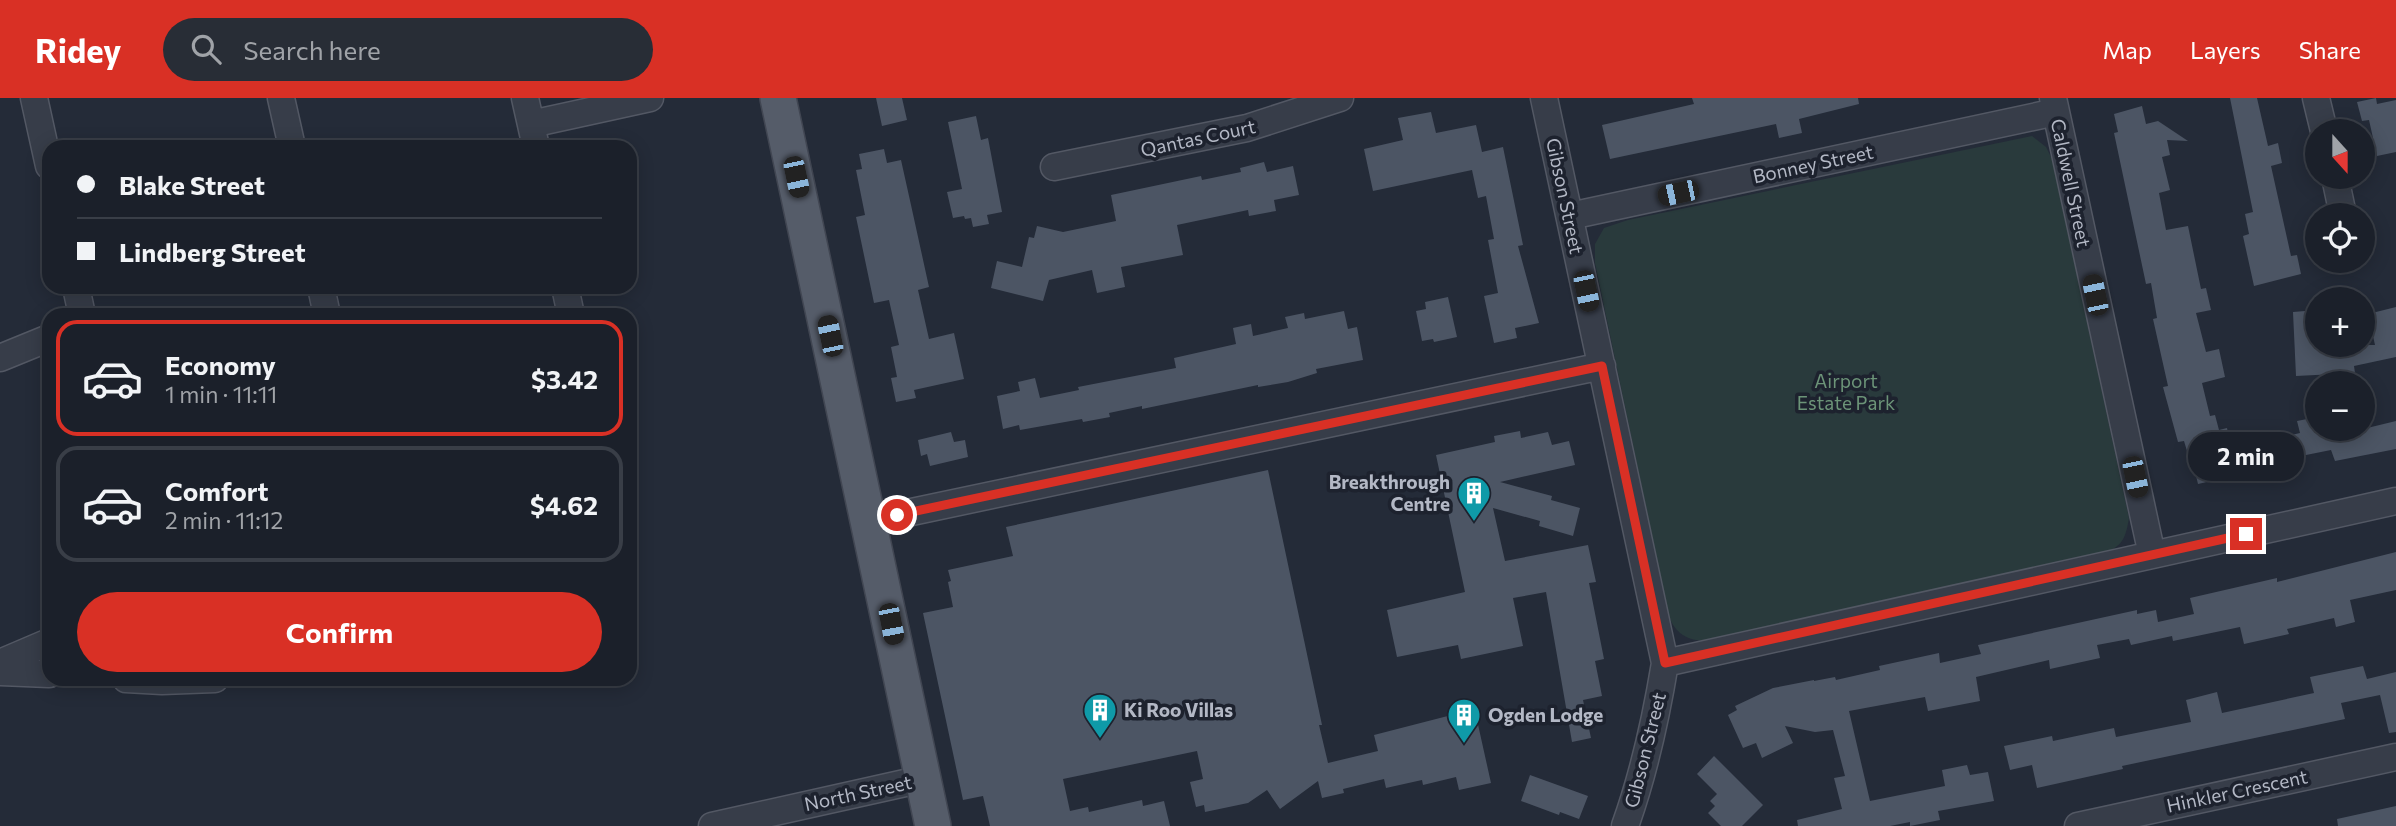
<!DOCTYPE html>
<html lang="en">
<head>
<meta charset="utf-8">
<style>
	body { margin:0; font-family:Commissioner,sans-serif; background:#282d36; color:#f1f3f6; height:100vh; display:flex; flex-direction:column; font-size:26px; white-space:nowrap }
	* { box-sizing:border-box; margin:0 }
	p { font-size:23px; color:#a0a3a8 }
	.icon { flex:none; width:38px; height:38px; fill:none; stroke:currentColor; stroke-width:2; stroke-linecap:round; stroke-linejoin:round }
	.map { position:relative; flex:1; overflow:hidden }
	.details { position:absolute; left:42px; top:210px; width:595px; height:378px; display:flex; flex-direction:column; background:#1b202a; border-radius:21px; box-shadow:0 4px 18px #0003,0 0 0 2px #393e47 }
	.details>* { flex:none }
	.guide { position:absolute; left:42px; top:42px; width:595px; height:154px; border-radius:21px; box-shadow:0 4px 18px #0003,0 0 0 2px #393e47; display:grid; align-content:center; height:154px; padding:0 35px; background:#1b202a }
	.needle { width:46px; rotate:159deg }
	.controls { position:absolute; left:2305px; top:21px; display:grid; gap:14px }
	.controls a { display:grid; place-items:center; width:70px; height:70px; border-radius:50%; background:#1b202a; box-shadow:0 4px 18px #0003,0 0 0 2px #393e47; font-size:35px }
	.end { position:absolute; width:32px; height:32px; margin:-16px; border:9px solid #d93025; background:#fff; box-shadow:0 0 0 4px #fff }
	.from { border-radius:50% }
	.bubble { position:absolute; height:49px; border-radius:24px; background:#1b202a; box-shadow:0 4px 18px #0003,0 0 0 2px #393e47; font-size:23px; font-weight:700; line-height:49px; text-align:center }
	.car { position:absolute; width:21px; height:42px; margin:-21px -10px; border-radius:9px; box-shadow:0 0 5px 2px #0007; background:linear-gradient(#222 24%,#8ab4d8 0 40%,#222 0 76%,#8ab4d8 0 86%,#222 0) }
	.guide b { display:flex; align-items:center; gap:24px; height:66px; font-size:26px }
	.guide b+b { border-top:2px solid #393e47 }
	.guide i { width:18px; height:18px; background:#f1f3f6 }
	ul { padding:12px 0 0; list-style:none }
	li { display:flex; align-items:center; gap:21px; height:116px; margin:0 14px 10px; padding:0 21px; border:4px solid #393e47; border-radius:21px }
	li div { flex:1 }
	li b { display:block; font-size:26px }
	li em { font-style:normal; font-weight:700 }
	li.on { border-color:#d93025 }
	li>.icon { width:63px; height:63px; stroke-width:1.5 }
	.action { display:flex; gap:14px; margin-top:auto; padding:14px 35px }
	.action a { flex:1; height:80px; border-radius:42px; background:#d93025; color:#fff; font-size:28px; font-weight:700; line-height:80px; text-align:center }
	header { display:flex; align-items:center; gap:42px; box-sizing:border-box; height:98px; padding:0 35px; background:#d93025; color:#fff }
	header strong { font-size:33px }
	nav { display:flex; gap:38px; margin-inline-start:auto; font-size:24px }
	.search { width:490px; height:63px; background:#282d36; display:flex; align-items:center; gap:18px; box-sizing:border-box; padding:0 24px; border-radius:38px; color:#a0a3a8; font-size:26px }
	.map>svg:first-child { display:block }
</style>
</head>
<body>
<header>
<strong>Ridey</strong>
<div class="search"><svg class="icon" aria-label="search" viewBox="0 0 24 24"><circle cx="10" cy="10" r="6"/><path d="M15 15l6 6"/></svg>Search here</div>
<nav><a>Map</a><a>Layers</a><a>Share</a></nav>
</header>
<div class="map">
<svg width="2396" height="728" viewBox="0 0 2396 728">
	<rect width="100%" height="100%" fill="#242b38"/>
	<path fill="#293a3c" d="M2032,38L2046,49L2052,61L2129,420C2125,444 2121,449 2098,458L1702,543C1685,541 1676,535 1669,519L1595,165V146L1604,130L1628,122Z"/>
	<path fill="#4c5564" d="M876,0H902L907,22L882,28Z
		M1692,0H1858L1859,6L1799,21L1802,35L1779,40L1776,26L1610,61L1602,27L1694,6Z
		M2230,0H2257L2268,48L2278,45L2282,65L2271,68L2291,158L2297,157L2301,176L2254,188L2243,138L2249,136L2245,116L2253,114Z
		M2376,0L2377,6L2396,2V54L2377,58L2369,22L2362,23L2357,4Z
		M2142,8L2146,26L2158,23L2188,43L2167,42L2170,57L2162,59L2170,92L2159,95L2166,132L2188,128L2201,191L2206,190L2211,212L2196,215L2206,254L2219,251L2225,279L2202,285L2210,318L2215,317L2219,332L2227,330L2231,351L2300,335L2297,323L2317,319V331H2363L2396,323V351L2335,363L2331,352L2296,359L2298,371L2244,383L2242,376L2198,386L2190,353H2187L2184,343L2178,344L2163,289L2168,288L2153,221L2157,220L2151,185L2146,186L2114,35L2118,34L2114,16Z
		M1431,14L1436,35L1476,27L1482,54L1503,49L1523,147L1518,148L1539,225L1515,230L1517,240L1494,245L1484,198L1498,195L1488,142L1494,141L1486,98L1478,100L1472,72L1373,93L1364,51L1403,42L1398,20Z
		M976,18L981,42L988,40L1002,114L987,117L989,126L973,129L971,120L965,121L964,118L953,120L947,94L962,91L948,24Z
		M884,51L887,65L901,62L911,107L929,189L918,192L929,241L954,235L964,281L914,292L916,300L896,304L891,280L897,279L891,249L899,247L889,202L874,205L856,119L865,117L856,72L862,71L859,56Z
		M1264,64L1267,74L1293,68L1299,97L1274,102L1276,113L1249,118L1248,112L1177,127L1183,157L1121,169L1125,189L1097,195L1092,172L1049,182L1043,203L991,190L997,163L1022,169L1029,139L1034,140L1037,128L1063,134L1116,123L1111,97L1201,78L1202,82L1241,74L1240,70Z
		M1448,199L1457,239L1434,244L1433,241L1422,243L1416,213L1426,211L1425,204Z
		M2396,209V259L2354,268L2355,275L2296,278L2293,214L2317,212V247H2375L2368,216Z
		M1344,213L1348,231L1357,229L1363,262L1316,271L1317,275L1288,284L1258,289V287L1142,311V308L1109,315L1110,319L1083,324L1082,321L1020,332L1019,327L1003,331L997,298L1020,293L1018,284L1035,280L1040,300L1079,292L1078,289L1176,270L1174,260L1236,246L1233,230L1251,226L1253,238L1288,230L1285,219L1304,215L1305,221Z
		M1520,333L1521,340L1548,334L1552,347L1569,343L1575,367L1500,384L1552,398L1551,402L1580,410L1573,438L1539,428L1540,423L1493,410L1505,463L1588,447L1596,484L1589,485L1604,561L1595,563L1602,598L1583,602L1591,640L1572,644L1546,494L1513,500L1523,548L1461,561L1458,547L1397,559L1387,512L1465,494L1436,357L1495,344L1494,338Z
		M951,334L954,344L965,342L968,359L930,368L927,356L921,358L918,342Z
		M1268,372L1322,627H1319L1328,665L1378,653L1374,637L1471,612L1472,614L1475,613L1491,685L1459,692L1456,679L1423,687L1422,682L1386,690L1384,681L1343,691L1344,695L1322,700L1318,683L1280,711L1267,692L1248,705L1205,714L1204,707L1196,709L1190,684L1203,681L1197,653L1063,681L1070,713L1088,709L1089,714L1142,702L1143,708L1164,703L1170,728H990L983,698L963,702L923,515L953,509L948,484L951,483L948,472L1013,458L1006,429Z
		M2396,454V492L2350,502L2355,524L2336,529L2334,520L2287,531L2289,536L2244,546L2240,529L2173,543L2172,538L2131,547L2129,541L2097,547L2100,560L2050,571L2049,562L1976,579L1980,603L1928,613L1925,599L1849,613L1870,703L1945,688L1942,672L1967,667L1970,677L1988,674L1994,703L1938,713L1940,722L1910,728V724L1890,728H1798L1797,722L1842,711L1834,680L1845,678L1833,632L1815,634L1785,628L1793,645L1762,660L1756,645L1743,650L1728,617L1737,612L1735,608L1773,590L1814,582V583L1835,579L1836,582L1880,572L1879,568L1939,555L1940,565L1981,556L1978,547L2137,512V516L2156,512L2158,524L2194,516L2190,500L2277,480V484Z
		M2363,568L2367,581L2396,574V634L2389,635L2380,597L2341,605L2345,621L2122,668L2123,671L2037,690L2032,667L2010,672L2004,648L2052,638L2053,643L2114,630L2116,639L2191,624L2186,602L2217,594L2222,615L2314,595L2310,579Z
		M1714,658L1763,707L1742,728H1721L1708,715L1715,708L1710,703L1717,696L1697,676Z
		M1530,677L1588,698L1579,721L1560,714L1559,717L1521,703Z
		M2396,708V728H2338L2337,721Z"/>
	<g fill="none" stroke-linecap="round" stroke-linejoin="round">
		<defs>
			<path id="minor" d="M34,0L49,68
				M281,0L292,49
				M525,0L536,49
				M1544,0L1665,565C1656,620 1644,675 1625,728
				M2053,0L2152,457
				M2316,0L2324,33
				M531,26L650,0
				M1054,69L1247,30L1340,0
				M2335,79L2343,117
				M1570,118L2056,14
				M76,189L82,217
				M321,189L327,217
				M565,189L571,217
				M0,260L49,240
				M869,423L1602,268
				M0,565L49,544
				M1665,565L2396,403
				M0,574L49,576
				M126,581L162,583L215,581
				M712,728L923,681
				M2078,728L2396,659"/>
			<path id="major" d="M778,0L933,728"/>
		</defs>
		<use href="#minor" stroke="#535864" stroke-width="29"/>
		<use href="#major" stroke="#414652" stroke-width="38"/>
		<use href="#minor" stroke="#373d49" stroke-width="26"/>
		<use href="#major" stroke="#555c69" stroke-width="35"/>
	</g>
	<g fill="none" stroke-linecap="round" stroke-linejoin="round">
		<path stroke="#d93025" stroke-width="9" d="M897,417L1602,268L1665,565L2246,436"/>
	</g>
	<defs>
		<symbol id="building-pin" viewBox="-11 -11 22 30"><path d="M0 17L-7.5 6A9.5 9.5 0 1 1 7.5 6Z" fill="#0f9aa8" stroke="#1d222e"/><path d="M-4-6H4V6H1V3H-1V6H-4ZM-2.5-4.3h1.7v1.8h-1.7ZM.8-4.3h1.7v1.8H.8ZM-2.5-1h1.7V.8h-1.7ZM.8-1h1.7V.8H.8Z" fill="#fff"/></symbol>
	</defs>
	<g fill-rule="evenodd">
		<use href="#building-pin" x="1455" y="376" width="38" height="52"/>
		<use href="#building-pin" x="1081" y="593" width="38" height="52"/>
		<use href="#building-pin" x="1445" y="598" width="38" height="52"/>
	</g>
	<g text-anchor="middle" stroke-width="7" stroke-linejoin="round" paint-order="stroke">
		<g font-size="19" fill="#b3b8c5" stroke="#1d222e">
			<text transform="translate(1198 40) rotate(-12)" y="7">Qantas Court</text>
			<text transform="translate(1813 66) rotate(-12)" y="7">Bonney Street</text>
			<text transform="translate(2071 85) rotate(78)" y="7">Caldwell Street</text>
			<text transform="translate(1565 98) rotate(78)" y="7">Gibson Street</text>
			<text transform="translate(1645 652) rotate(-76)" y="7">Gibson Street</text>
			<text transform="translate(2237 693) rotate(-12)" y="7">Hinkler Crescent</text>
			<text transform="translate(858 695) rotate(-12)" y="7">North Street</text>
		</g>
		<g font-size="19" fill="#6c9478" stroke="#1d222e">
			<text x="1846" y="290">Airport<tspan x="1846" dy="22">Estate Park</tspan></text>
		</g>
		<g font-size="19" font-weight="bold" fill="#b3b8c5" stroke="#1d222e" text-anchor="start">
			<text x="1450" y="391" text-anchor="end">Breakthrough<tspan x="1450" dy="22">Centre</tspan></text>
			<text x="1124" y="619">Ki Roo Villas</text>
			<text x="1488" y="624">Ogden Lodge</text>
		</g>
	</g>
</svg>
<div class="controls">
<a><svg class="needle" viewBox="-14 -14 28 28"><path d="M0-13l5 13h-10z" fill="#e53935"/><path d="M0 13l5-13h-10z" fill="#a0a3a8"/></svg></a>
<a><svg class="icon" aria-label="locate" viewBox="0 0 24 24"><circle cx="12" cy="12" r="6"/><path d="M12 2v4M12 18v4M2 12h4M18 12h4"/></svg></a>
<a>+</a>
<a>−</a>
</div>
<i class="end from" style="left:897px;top:417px"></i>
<i class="end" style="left:2246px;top:436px"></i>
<div class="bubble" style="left:2188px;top:334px;width:116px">2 min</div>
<i class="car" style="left:796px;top:79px;rotate:168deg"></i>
<i class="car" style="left:1678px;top:95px;rotate:258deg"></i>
<i class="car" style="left:1586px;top:193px;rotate:168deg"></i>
<i class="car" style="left:2095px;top:197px;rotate:348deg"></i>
<i class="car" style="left:830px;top:238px;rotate:348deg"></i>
<i class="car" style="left:2135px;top:379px;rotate:168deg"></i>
<i class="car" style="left:891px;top:526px;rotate:169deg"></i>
<div class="guide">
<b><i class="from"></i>Blake Street</b>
<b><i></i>Lindberg Street</b>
</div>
<section class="details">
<ul>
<li class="on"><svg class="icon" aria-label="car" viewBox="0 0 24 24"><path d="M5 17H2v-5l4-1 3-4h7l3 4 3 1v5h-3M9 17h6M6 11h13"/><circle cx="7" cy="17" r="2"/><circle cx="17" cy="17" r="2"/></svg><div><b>Economy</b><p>1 min · 11:11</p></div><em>$3.42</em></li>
<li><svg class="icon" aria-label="car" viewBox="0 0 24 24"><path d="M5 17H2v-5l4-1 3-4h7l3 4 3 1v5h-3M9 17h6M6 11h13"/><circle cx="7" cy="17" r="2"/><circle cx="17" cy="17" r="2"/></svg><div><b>Comfort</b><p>2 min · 11:12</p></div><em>$4.62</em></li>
</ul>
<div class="action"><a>Confirm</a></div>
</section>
</div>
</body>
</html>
